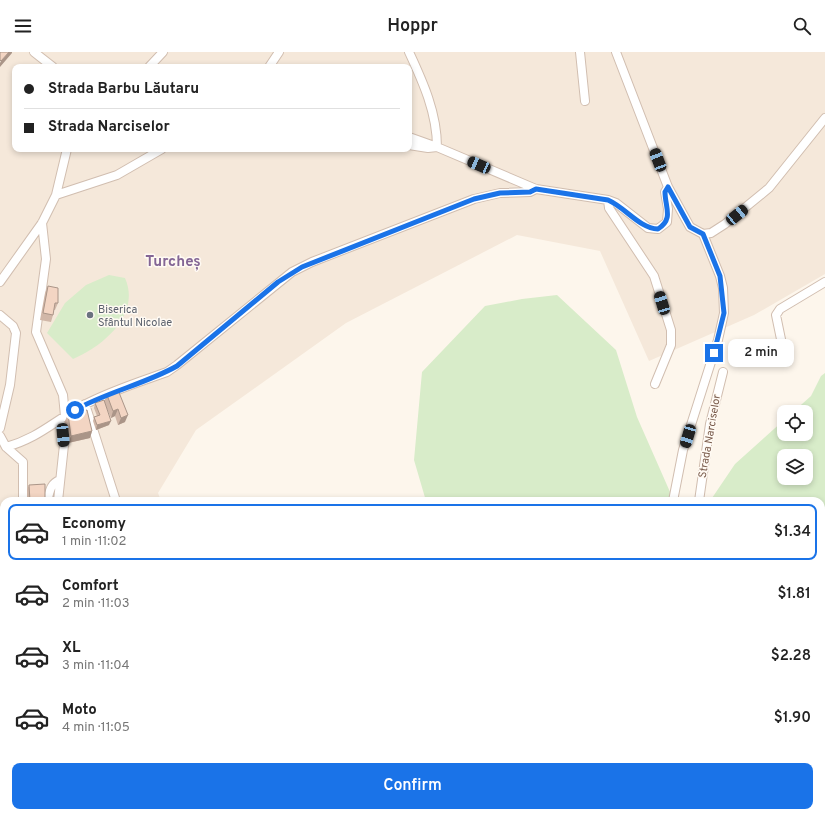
<!DOCTYPE html>
<html lang="en">
<head>
<meta charset="utf-8">
<style>
	body { margin:0; font-family:Overpass,sans-serif; background:#f2f2f2; color:#222; height:100vh; display:flex; flex-direction:column; font-size:15px; white-space:nowrap }
	* { box-sizing:border-box; margin:0 }
	p { font-size:13px; color:#767676 }
	.icon { flex:none; width:22px; height:22px; fill:none; stroke:currentColor; stroke-width:2; stroke-linecap:round; stroke-linejoin:round }
	.map { position:relative; flex:1; overflow:hidden }
	.sheet { position:absolute; left:0px; top:445px; width:825px; height:320px; display:flex; flex-direction:column; background:#fff; border-radius:12px 12px 0 0; box-shadow:0 2px 6px #0003 }
	.sheet>* { flex:none }
	.hud { position:absolute; left:12px; top:12px; width:400px; height:88px; border-radius:8px; box-shadow:0 2px 6px #0003; display:grid; align-content:center; height:88px; padding:0 12px; background:#fff }
	.controls { position:absolute; left:777px; top:353px; display:grid; gap:8px }
	.controls a { display:grid; place-items:center; width:36px; height:36px; border-radius:8px; background:#fff; box-shadow:0 2px 6px #0003; font-size:20px }
	.end { position:absolute; width:18px; height:18px; margin:-9px; border:5px solid #1a73e8; background:#fff; box-shadow:0 0 0 2px #fff }
	.from { border-radius:50% }
	.bubble { position:absolute; height:28px; border-radius:8px; background:#fff; box-shadow:0 2px 6px #0003; font-size:13px; font-weight:600; line-height:28px; text-align:center }
	.car { position:absolute; width:12px; height:24px; margin:-12px -6px; border-radius:5px; box-shadow:0 0 3px 1px #0007; background:linear-gradient(#222 24%,#8ab4d8 0 40%,#222 0 76%,#8ab4d8 0 86%,#222 0) }
	.hud b { display:flex; align-items:center; gap:14px; height:38px; font-size:15px }
	.hud b+b { border-top:1px solid #e0e0e0 }
	.hud i { width:10px; height:10px; background:#222 }
	ul { padding:7px 0 0; list-style:none }
	li { display:flex; align-items:center; gap:12px; height:56px; margin:0 8px 6px; padding:0 4px; border:2px solid transparent; border-radius:8px }
	li div { flex:1 }
	li b { display:block; font-size:15px }
	li em { font-style:normal; font-weight:600 }
	li.selected { border-color:#1a73e8 }
	li>.icon { width:36px; height:36px; stroke-width:1.5 }
	.button { display:flex; gap:8px; margin-top:auto; padding:8px 12px }
	.button a { flex:1; height:46px; border-radius:8px; background:#1a73e8; color:#fff; font-size:16px; font-weight:600; line-height:46px; text-align:center }
	header { display:flex; justify-content:space-between; align-items:center; height:52px; padding:0 12px; background:#fff; font-size:18px; font-weight:600 }
	.map>svg:first-child { display:block }
</style>
</head>
<body>
<header><svg class="icon" aria-label="menu" viewBox="0 0 24 24"><path d="M4 6h16M4 12h16M4 18h16"/></svg>Hoppr<svg class="icon" aria-label="search" viewBox="0 0 24 24"><circle cx="10" cy="10" r="6"/><path d="M15 15l6 6"/></svg></header>
<div class="map">
<svg width="825" height="765" viewBox="0 0 825 765">
	<rect width="100%" height="100%" fill="#fdf6ec"/>
	<path fill="#f5e8da" fill-rule="evenodd" d="M0,0H825V222L754,263L649,309L600,199L517,183L346,271L196,378L158,441L161,449H4V761H245V765H0ZM15,15H409V97H15Z"/>
	<path fill="#d8ecc9" fill-rule="evenodd" d="M109,223L125,226C141,262 104,294 73,307L47,281L65,251L86,233Z
		M557,243L616,298L637,365L674,449H426L414,408L422,320L485,254L522,247Z
		M825,321V765H299L300,761H821V449H710L735,412L784,368V382H806V360H793L811,344L821,324ZM784,404H806V426H784Z"/>
	<g fill="none" stroke-linecap="round" stroke-linejoin="round">
		<defs>
			<path id="lane" d="M663,765L665,761"/>
			<path id="street" d="M34,0L53,15
				M580,0L585,49
				M616,0L668,135L690,175L703,182L720,224L723,236L724,261L718,288L683,398L673,449
				M149,15L163,0
				M269,15L279,0
				M409,85L437,95L536,137L608,148L616,151L648,176L658,177L667,170L668,157L665,140L668,135
				M409,93L428,96L437,95C437,61 423,30 409,0
				M56,143L117,123L162,97
				M608,148L609,156L654,224L671,278V293L655,332
				M42,171L46,207L36,280L63,343L65,364
				M703,182L711,181L725,172L769,136L825,66
				M0,230L42,171L56,143L67,97
				M0,263L13,274L16,281L10,333L0,376
				M783,297L776,263L780,257L825,230
				M85,352L116,449
				M0,384L6,395L23,410V449
				M6,395C39,386 55,368 84,353C110,339 139,330 167,320L177,313L292,220L312,210L474,147L500,141L530,140L536,137
				M47,449C50,439 50,432 60,428
				M58,449L64,393L60,368
				M699,449L710,372L723,320
				M0,514L4,508
				M0,629L4,644
				M0,693L4,697
				M41,761L42,765
				M188,761L189,765
				M230,761V765"/>
		</defs>
		<use href="#lane" stroke="#d1beb0" stroke-width="6"/>
		<use href="#street" stroke="#d1beb0" stroke-width="10"/>
		<use href="#lane" stroke="#fff" stroke-width="4"/>
		<use href="#street" stroke="#fff" stroke-width="8"/>
	</g>
	<path fill="#d1b7a8" d="M48,234L58,251L55,258H54L53,263L51,270L40,268L45,241Z
		M118,338L125,370L118,373L115,364L111,366L104,350L107,343Z
		M95,351L109,373L96,378L93,369L94,365L97,364L94,356Z
		M68,362L92,379L90,386L68,391L65,369Z
		M29,433L45,449H28L27,438Z"/>
	<path fill="#aa9588" d="M9,0H12V1L0,15V11L1,9Z
		M118,357L115,364L111,366L113,359Z
		M128,363L125,370L118,373L121,366Z
		M111,369L109,373L96,378L97,373Z
		M92,379L90,386L68,391L71,384Z
		M45,448V449H29H30Z"/>
	<path fill="#f3d5c3" stroke="#aa9588" d="M0,0H9L1,9L0,8Z
		M48,234L58,236V251H55L53,263L43,261Z
		M118,338L128,363L121,366L118,357L113,359L107,343Z
		M104,348L111,369L97,373L94,365L100,363L95,351Z
		M87,358L92,379L71,384L68,362Z
		M45,432V448L30,449L29,433Z"/>
	<g fill="none" stroke-linecap="round" stroke-linejoin="round">
		<path stroke="#1a73e8" stroke-width="5" d="M75,358C107,340 145,332 177,314L278,230L302,215L474,147L500,141L530,140L536,137L608,148C626,156 639,176 658,177C674,167 665,155 665,140L668,135L690,175L703,182L720,224L724,261L714,301"/>
	</g>
	<circle fill="#6b7280" stroke="#fffaf3" stroke-width="1.5" cx="90" cy="263" r="4"/>
	<g text-anchor="middle" stroke-width="3" stroke-linejoin="round" paint-order="stroke">
		<g font-size="11" fill="#5b616d" stroke="#fffaf3" text-anchor="start">
			<text x="98" y="261">Biserica<tspan x="98" dy="13">Sfântul Nicolae</tspan></text>
		</g>
		<g font-size="11" fill="#7a5c4d" stroke="#fffaf3">
			<text transform="translate(709 384) rotate(-80)" y="4">Strada Narciselor</text>
		</g>
		<g font-size="15" font-weight="bold" fill="#846695" stroke="#fffaf3">
			<text x="173" y="214">Turcheș</text>
		</g>
	</g>
</svg>
<div class="controls">
<a><svg class="icon" aria-label="locate" viewBox="0 0 24 24"><circle cx="12" cy="12" r="6"/><path d="M12 2v4M12 18v4M2 12h4M18 12h4"/></svg></a>
<a><svg class="icon" aria-label="layers" viewBox="0 0 24 24"><path d="M12 4l9 5-9 5-9-5zM3 14l9 5 9-5"/></svg></a>
</div>
<i class="end from" style="left:75px;top:358px"></i>
<i class="end" style="left:714px;top:301px"></i>
<div class="bubble" style="left:728px;top:287px;width:66px">2 min</div>
<i class="car" style="left:658px;top:108px;rotate:339deg"></i>
<i class="car" style="left:479px;top:113px;rotate:293deg"></i>
<i class="car" style="left:737px;top:163px;rotate:51deg"></i>
<i class="car" style="left:662px;top:251px;rotate:343deg"></i>
<i class="car" style="left:63px;top:383px;rotate:175deg"></i>
<i class="car" style="left:688px;top:384px;rotate:197deg"></i>
<div class="hud">
<b><i class="from"></i>Strada Barbu Lăutaru</b>
<b><i></i>Strada Narciselor</b>
</div>
<section class="sheet">
<ul>
<li class="selected"><svg class="icon" aria-label="car" viewBox="0 0 24 24"><path d="M5 17H2v-5l4-1 3-4h7l3 4 3 1v5h-3M9 17h6M6 11h13"/><circle cx="7" cy="17" r="2"/><circle cx="17" cy="17" r="2"/></svg><div><b>Economy</b><p>1 min · 11:02</p></div><em>$1.34</em></li>
<li><svg class="icon" aria-label="car" viewBox="0 0 24 24"><path d="M5 17H2v-5l4-1 3-4h7l3 4 3 1v5h-3M9 17h6M6 11h13"/><circle cx="7" cy="17" r="2"/><circle cx="17" cy="17" r="2"/></svg><div><b>Comfort</b><p>2 min · 11:03</p></div><em>$1.81</em></li>
<li><svg class="icon" aria-label="car" viewBox="0 0 24 24"><path d="M5 17H2v-5l4-1 3-4h7l3 4 3 1v5h-3M9 17h6M6 11h13"/><circle cx="7" cy="17" r="2"/><circle cx="17" cy="17" r="2"/></svg><div><b>XL</b><p>3 min · 11:04</p></div><em>$2.28</em></li>
<li><svg class="icon" aria-label="car" viewBox="0 0 24 24"><path d="M5 17H2v-5l4-1 3-4h7l3 4 3 1v5h-3M9 17h6M6 11h13"/><circle cx="7" cy="17" r="2"/><circle cx="17" cy="17" r="2"/></svg><div><b>Moto</b><p>4 min · 11:05</p></div><em>$1.90</em></li>
</ul>
<div class="button"><a>Confirm</a></div>
</section>
</div>
</body>
</html>
